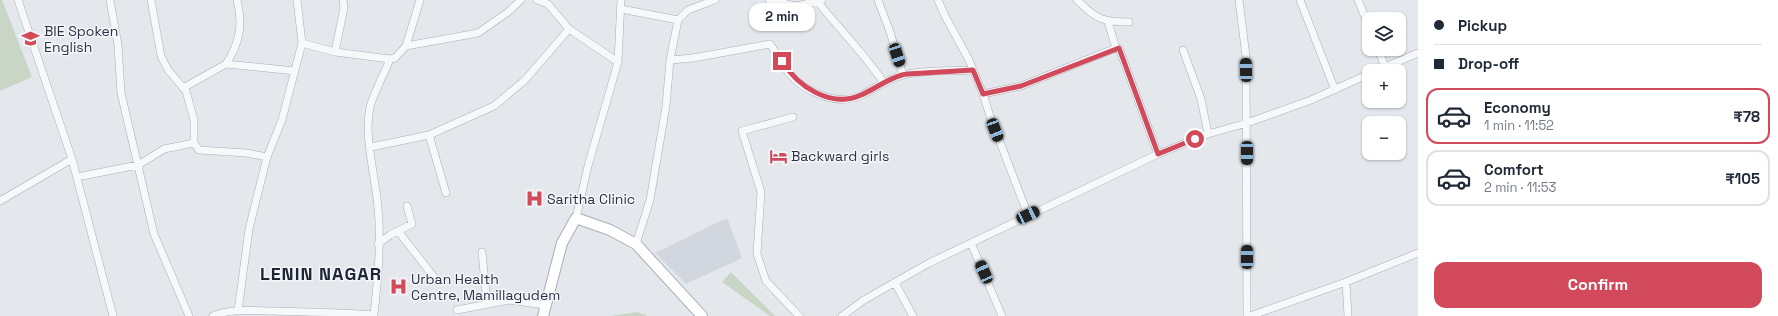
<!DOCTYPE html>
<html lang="en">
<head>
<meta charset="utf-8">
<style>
	body { margin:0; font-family:"Space Grotesk",sans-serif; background:#f2f2f3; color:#1f2937; height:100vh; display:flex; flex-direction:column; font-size:15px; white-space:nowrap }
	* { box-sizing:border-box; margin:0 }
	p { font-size:13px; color:#747a83 }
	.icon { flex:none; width:22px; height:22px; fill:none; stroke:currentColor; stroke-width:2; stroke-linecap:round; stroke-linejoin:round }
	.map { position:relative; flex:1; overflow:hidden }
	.side { display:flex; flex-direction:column; background:#fff; width:360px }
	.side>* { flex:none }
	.top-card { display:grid; align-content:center; height:88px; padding:0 16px; background:#fff }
	.tools { position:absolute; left:1362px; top:12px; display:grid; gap:8px }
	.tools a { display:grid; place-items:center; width:44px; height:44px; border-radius:8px; background:#fff; box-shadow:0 1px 3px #0004; font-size:20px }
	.end { position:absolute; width:18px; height:18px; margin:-9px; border:5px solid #d1495b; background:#fff; box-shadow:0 0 0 2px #fff }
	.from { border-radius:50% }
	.bubble { position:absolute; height:28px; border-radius:12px; background:#fff; box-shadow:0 1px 3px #0004; font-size:13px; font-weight:700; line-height:28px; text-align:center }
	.car { position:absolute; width:12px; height:24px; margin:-12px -6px; border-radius:5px; box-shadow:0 0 3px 1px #0007; background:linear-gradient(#222 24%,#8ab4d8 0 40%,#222 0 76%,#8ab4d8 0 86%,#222 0) }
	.top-card b { display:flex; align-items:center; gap:14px; height:38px; font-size:15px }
	.top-card b+b { border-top:1px solid #e0e1e3 }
	.top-card i { width:10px; height:10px; background:#1f2937 }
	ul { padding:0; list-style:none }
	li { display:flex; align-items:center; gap:12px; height:56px; margin:0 8px 6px; padding:0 8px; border:2px solid #e0e1e3; border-radius:12px }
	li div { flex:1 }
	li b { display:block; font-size:15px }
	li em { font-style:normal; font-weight:700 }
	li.selected { border-color:#d1495b }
	li>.icon { width:36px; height:36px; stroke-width:1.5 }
	.button { display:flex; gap:8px; margin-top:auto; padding:8px 16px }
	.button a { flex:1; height:46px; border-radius:12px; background:#d1495b; color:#fff; font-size:16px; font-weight:700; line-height:46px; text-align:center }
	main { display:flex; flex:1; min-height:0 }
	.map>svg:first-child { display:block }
</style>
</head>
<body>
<main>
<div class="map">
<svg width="1418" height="316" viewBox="0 0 1418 316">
	<rect width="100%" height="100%" fill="#e4e7ec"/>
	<path fill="#d2d6de" d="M727,218L742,258L686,284L655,253Z"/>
	<path fill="#c9d6c5" d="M0,0H2L32,77L0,91Z
		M731,272L775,316H770L722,282Z
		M637,312L648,316H611Z"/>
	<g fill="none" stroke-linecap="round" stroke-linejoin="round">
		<defs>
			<path id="street" d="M18,0L72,159L113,316
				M110,0L118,45L121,93L154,234L189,316
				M151,0L161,56L168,70L186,91L194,120V143L199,150L246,153L267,157
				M537,0L548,4L569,29L618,62
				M769,0L796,6L822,0
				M878,0L890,32L903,75
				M938,0L945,16L969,60L983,94L990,116L1028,215
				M1077,0C1096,19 1102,22 1129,22
				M1239,0L1246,56L1247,316
				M1300,0L1335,90
				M1358,0L1369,27
				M818,2C839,29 864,53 883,82
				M621,9L678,20
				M1108,22L1116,48H1119L1158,154
				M302,43L335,52L390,59L395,58L406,46L420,0
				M406,46L478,33L508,12L521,0
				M1378,49L1385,67
				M1183,50L1201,99L1208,134
				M335,52L344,8L343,0
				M670,60L693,58L770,44C776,53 782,63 788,72C804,92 837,107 862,95C875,88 887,79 903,75C920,70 953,71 973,70
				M226,64C240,43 243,24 237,0
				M1376,71L1418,53
				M183,88L226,64L295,71
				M983,94L1021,86L1116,48
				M793,117L742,131L761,192L757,254L766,281L799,316
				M429,135L446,193
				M371,147L429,135L494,106L525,80L569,29
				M77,177L138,165L164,149L194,143
				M0,201L72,159
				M576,218L588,166L618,62L621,0
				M398,231L437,281
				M971,243L1002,316
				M378,244L390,235L412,224L407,206
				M636,244L650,200L666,106L670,60L678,20L688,10L715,0
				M482,252L487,304
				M1346,282L1348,316
				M895,283L913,316
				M457,310L509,300L545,305
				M238,311L249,229L267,157L282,120L302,43L297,0
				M213,316C231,308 255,311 274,311C307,312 340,312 374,315C378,277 382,237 377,199C374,171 364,135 370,107C373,95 385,72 390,59
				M842,316L864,300L929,263L1158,154L1208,134L1247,123L1311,100L1369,74
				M1250,316L1346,282L1418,253"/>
			<path id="secondary" d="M543,316L562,243L576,218L610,230L636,244L702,316"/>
		</defs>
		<use href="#street" stroke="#a9aeb7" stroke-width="8"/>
		<use href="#secondary" stroke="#a9aeb7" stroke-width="12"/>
		<use href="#street" stroke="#f7f8fa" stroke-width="7"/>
		<use href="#secondary" stroke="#fff" stroke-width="10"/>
	</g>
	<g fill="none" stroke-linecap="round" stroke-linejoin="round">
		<path stroke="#d1495b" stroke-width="5" d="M782,61C797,86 831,109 861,95C875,89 887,79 902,75C909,73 917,74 924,73C940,72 956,71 973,70L983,94L1021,86L1119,48L1158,154L1195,139"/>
	</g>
	<defs>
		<symbol id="school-bare" viewBox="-9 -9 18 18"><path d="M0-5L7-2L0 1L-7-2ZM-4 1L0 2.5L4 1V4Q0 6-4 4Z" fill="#d1495b" stroke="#f4f6f9" stroke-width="2.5" paint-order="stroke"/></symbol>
		<symbol id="hotel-bare" viewBox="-9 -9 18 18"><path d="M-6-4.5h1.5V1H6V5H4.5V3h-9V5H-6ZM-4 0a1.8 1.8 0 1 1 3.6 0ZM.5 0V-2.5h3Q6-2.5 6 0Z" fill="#d1495b" stroke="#f4f6f9" stroke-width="2.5" paint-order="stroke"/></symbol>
		<symbol id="hospital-bare" viewBox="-9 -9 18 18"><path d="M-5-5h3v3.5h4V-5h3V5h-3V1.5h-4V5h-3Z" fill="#d1495b" stroke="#f4f6f9" stroke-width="2.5" paint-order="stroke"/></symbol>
	</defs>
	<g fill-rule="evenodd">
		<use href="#school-bare" x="18" y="26" width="25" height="25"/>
		<use href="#hotel-bare" x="766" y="144" width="25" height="25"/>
		<use href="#hospital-bare" x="522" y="186" width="25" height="25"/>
		<use href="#hospital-bare" x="386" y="274" width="25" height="25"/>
	</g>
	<g text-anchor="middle" stroke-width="3" stroke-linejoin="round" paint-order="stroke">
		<g font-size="14" fill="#2b3445" stroke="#f4f6f9" text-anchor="start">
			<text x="44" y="36">BIE Spoken<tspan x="44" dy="16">English</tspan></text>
			<text x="791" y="161">Backward girls</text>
			<text x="547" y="204">Saritha Clinic</text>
			<text x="411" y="284">Urban Health<tspan x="411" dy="16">Centre, Mamillagudem</tspan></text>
		</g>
		<g font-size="18" font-weight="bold" letter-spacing="1" fill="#1d2536" stroke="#f4f6f9">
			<text x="321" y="280">LENIN NAGAR</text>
		</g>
	</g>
</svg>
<div class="tools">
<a><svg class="icon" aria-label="layers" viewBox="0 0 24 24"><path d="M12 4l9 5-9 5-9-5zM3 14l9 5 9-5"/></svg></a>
<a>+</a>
<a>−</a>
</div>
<i class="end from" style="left:1195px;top:139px"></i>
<i class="end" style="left:782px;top:61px"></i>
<div class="bubble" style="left:749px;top:3px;width:66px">2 min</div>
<i class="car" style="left:897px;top:55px;rotate:162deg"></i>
<i class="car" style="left:1246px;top:70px;rotate:359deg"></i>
<i class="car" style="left:995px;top:130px;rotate:159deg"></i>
<i class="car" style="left:1247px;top:153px;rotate:180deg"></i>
<i class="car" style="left:1028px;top:215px;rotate:65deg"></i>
<i class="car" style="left:1247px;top:257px;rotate:0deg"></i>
<i class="car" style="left:984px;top:272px;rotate:336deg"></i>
</div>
<section class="side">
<div class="top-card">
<b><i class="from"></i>Pickup</b>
<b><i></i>Drop-off</b>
</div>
<ul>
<li class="selected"><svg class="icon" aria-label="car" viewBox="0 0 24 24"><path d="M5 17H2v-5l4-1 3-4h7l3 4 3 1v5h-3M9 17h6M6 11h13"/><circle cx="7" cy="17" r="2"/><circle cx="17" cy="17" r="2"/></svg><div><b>Economy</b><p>1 min · 11:52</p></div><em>₹78</em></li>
<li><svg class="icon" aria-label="car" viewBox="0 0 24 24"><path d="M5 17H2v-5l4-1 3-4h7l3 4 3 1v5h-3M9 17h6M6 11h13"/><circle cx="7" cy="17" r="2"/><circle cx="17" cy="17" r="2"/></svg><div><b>Comfort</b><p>2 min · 11:53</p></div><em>₹105</em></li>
</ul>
<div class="button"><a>Confirm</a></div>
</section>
</main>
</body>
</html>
